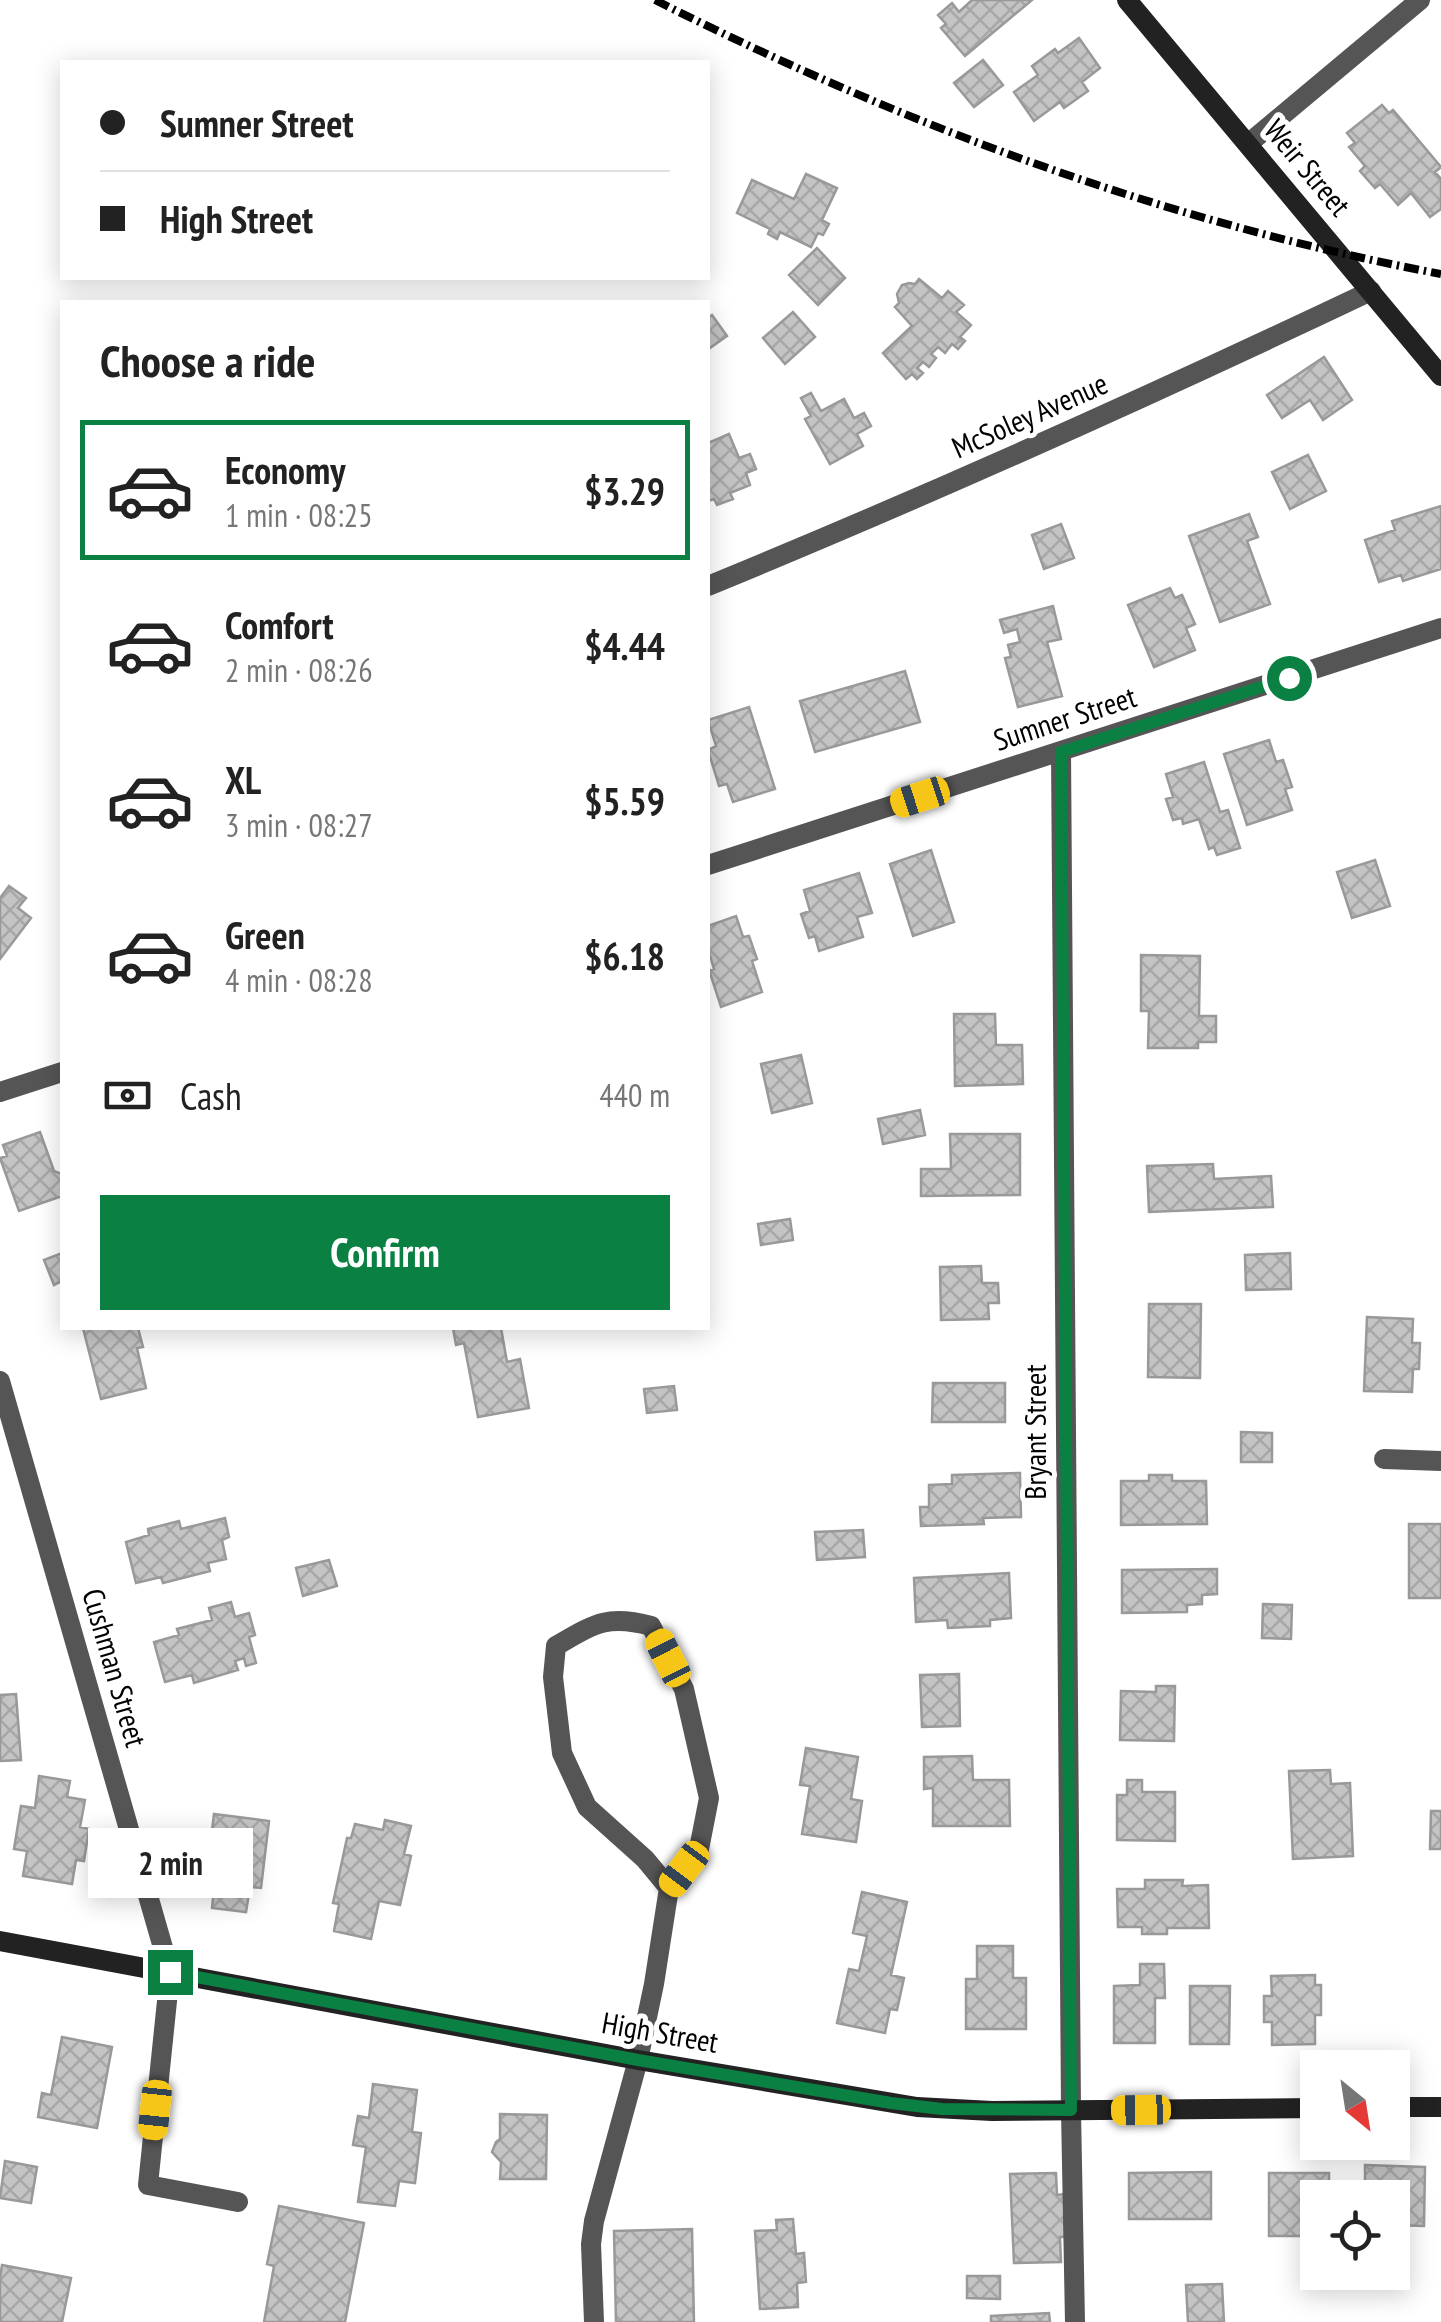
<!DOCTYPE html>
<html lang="en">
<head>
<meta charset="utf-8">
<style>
	body { margin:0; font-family:"PT Sans Narrow",sans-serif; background:#f2f2f2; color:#222; height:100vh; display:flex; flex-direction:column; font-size:38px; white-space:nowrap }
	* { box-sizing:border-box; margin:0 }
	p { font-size:32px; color:#767676 }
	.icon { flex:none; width:55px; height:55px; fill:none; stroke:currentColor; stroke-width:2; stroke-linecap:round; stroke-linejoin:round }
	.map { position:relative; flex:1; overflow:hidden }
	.drawer { position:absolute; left:60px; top:300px; width:650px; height:1030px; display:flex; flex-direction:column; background:#fff; border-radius:0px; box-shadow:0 5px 25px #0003 }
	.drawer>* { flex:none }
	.banner { position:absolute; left:60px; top:60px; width:650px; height:220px; border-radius:0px; box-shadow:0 5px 25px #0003; display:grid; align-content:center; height:220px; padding:0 40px; background:#fff }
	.needle { width:65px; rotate:150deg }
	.buttons { position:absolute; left:1300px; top:2050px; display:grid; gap:20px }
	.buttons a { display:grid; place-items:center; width:110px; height:110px; border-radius:0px; background:#fff; box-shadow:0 5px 25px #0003; font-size:50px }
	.end { position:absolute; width:45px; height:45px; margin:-22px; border:12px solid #0b8043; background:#fff; box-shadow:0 0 0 5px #fff }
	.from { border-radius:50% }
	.bubble { position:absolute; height:70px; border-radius:0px; background:#fff; box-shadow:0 5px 25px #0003; font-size:32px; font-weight:700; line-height:70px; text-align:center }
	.car { position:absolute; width:30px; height:60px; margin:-30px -15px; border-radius:12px; box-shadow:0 0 8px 2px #0007; background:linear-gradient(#f5c518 24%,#345 0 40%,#f5c518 0 76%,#345 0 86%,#f5c518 0) }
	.banner b { display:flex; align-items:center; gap:35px; height:95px; font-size:38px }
	.banner b+b { border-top:2px solid #e0e0e0 }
	.banner i { width:25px; height:25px; background:#222 }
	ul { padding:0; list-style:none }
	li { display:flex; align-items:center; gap:30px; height:140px; margin:0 20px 15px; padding:0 20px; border:5px solid transparent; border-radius:0px }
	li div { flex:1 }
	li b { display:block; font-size:38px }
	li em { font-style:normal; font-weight:700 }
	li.on { border-color:#0b8043 }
	li>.icon { width:90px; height:90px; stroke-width:1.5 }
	h2 { padding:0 40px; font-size:45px; line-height:120px }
	.pay { display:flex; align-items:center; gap:25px; height:110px; padding:0 40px; font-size:38px }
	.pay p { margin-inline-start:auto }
	.button { display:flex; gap:20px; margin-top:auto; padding:20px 40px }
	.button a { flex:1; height:115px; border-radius:0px; background:#0b8043; color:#fff; font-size:40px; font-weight:700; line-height:115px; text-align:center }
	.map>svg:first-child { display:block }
</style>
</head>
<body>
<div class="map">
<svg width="1441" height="2322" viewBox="0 0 1441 2322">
	<defs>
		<pattern id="building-cross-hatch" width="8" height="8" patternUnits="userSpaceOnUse" patternTransform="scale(2.5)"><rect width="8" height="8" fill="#c4c4c4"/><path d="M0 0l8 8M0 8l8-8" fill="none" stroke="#a7a7a7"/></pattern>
	</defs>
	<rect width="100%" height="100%" fill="#fff"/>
	<path fill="url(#building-cross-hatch)" stroke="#999" stroke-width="2.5" d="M972,0H1032L965,56L941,28L946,24L938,15L952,3L959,12Z
		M1079,38L1100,68L1082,82L1088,91L1064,108L1060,102L1034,121L1014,92L1038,75L1032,66L1055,49L1058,53Z
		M983,60L1003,85L974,107L954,83Z
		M1382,105L1389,113L1393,110L1441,167L1435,172L1441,179V209L1430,217L1411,193L1398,205L1380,184L1375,188L1360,171L1365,166L1349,147L1355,143L1347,133Z
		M806,174L837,188L822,220L829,224L823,235L818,233L811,247L780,232L777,239L768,234L770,229L737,213L752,180L794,199Z
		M817,248L845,278L818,305L789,275Z
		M919,279L942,298L948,291L964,305L956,312L971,325L960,337L965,341L958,349L952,344L945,353L938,347L931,354L936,358L929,367L923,362L917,368L923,373L917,379L912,374L906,379L883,353L912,326L895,307L899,303L897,294L902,285L909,283L915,284Z
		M793,312L815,337L785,364L763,338Z
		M712,315L727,336L710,348L708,345V318Z
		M1324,357L1352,400L1323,420L1310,400L1282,418L1267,395Z
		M811,393L821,411L844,399L854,418L864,413L871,426L857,434L863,446L830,464L805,419L811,416L801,398Z
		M729,434L739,458L750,454L756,469L746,473L750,485L730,493L733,499L717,505L714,499L708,501V443Z
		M1308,455L1326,491L1290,509L1272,472Z
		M1441,506V569L1403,581L1401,575L1379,582L1365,540L1395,530L1392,521Z
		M1249,514L1258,537L1247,541L1270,604L1220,622L1189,536Z
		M1061,524L1074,558L1044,569L1032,535Z
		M1170,588L1175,598L1182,595L1195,624L1186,628L1195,650L1154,667L1128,605Z
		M1053,606L1061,639L1047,642L1062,696L1018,707L1005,658L1011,657L1008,645L1020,642L1017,629L1004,633L1000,620Z
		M905,671L920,722L815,752L800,701Z
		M749,707L775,789L733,802L727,784L719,786L708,750L716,746L708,720Z
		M1269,740L1276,762L1283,760L1292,787L1285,789L1292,810L1247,825L1224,754Z
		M1204,762L1220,812L1228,810L1240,848L1217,855L1214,847L1209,849L1199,819L1183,824L1182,818L1173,820L1166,799L1173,797L1166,774Z
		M931,850L954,922L913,936L890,864Z
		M1375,860L1390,906L1352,918L1337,872Z
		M859,873L872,913L857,917L863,937L819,951L815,936L809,938L801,914L810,911L804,890Z
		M9,886L26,898L18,908L31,918L0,959V898Z
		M736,916L743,937L749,936L757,959L752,961L762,992L721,1007L709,970L714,969L708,949V926Z
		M1141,955L1200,956L1199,1016H1216V1042H1198V1048H1148L1149,1011H1141Z
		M954,1014H995L996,1045H1022L1023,1084L955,1086Z
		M801,1055L812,1103L772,1113L761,1064Z
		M920,1110L925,1135L883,1144L878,1119Z
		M40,1132L54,1171L62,1174V1196L19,1211L0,1158L7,1156L3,1145Z
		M950,1134H1020V1195L921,1196V1169H951Z
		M1213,1164L1214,1179L1271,1176L1273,1207L1149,1212L1147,1166Z
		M790,1219L793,1240L761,1245L758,1224Z
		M62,1253V1281L54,1285L44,1260Z
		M1290,1253L1291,1289L1246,1290L1245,1255Z
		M981,1266L982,1283H998L999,1303H988L989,1319L941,1320L940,1267Z
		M1149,1304H1201L1200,1378L1148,1377Z
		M1367,1317L1413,1319L1412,1343H1420L1419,1369H1413L1412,1392L1364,1391Z
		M83,1328H138L143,1347L137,1348L146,1388L101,1399Z
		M453,1328H501L507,1362L520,1359L529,1408L478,1417L464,1343L456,1345Z
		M933,1383H1005V1422H932Z
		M674,1386L677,1410L647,1413L644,1389Z
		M1241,1432L1272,1433V1462H1241Z
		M1020,1473L1021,1517L983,1518L984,1524L921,1526L920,1507H929V1485L952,1484V1475Z
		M1149,1475H1172V1481H1206L1207,1524L1121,1525V1481H1149Z
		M225,1518L229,1537L222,1540L226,1559L208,1563L210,1571L163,1583L161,1577L136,1583L126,1542L149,1535L148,1529L179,1521L181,1529Z
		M1409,1524H1441V1598H1409Z
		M863,1530L865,1557L817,1560L815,1532Z
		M329,1560L337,1586L303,1596L296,1568Z
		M1217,1569V1594L1202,1595V1604L1187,1605V1612L1122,1613V1570Z
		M1009,1573L1011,1618L990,1620V1626L948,1628L947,1620L916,1622L914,1578Z
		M231,1602L235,1617L249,1613L255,1635L249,1637L256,1663L246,1666L244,1658L235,1661L238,1670L194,1683L192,1675L165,1682L154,1642L179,1635L177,1629L212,1620L209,1608Z
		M1263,1604L1292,1605L1291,1639L1262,1638Z
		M959,1674L960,1726L922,1727L920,1675Z
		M1156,1686H1175L1174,1741L1120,1740L1121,1691L1156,1692Z
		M16,1694L21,1760L0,1761V1695Z
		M806,1748L858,1757L851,1799L862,1801L856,1842L802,1834L810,1786L800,1785Z
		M972,1756L973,1780H1009L1010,1826H933V1788L924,1789V1757Z
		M1330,1770L1331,1784L1350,1783L1353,1856L1293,1859L1289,1771Z
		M39,1776L70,1781L67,1797L85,1800L80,1827L89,1829L84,1861L76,1860L72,1884L23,1876L27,1851L14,1849L21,1806L35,1808Z
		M1127,1780H1142V1792H1175V1841L1117,1840V1795H1127Z
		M1431,1811H1441V1849H1430Z
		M214,1814L269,1821L261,1888L250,1887L246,1912L212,1908L215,1880L209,1879L212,1860L221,1862L222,1849L210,1847Z
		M385,1820L411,1826L404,1854L411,1856L400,1905L379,1901L371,1939L334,1931L339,1904L333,1903L347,1838H351L355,1824L383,1830Z
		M1145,1880H1183L1182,1886L1208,1885L1209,1928H1167V1934H1142V1927H1118L1117,1889H1145Z
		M862,1892L907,1902L891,1975L904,1978L897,2010L890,2009L885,2033L837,2023L849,1969L859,1971L867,1936L853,1933Z
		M977,1946H1013V1978H1026V2029H966V1979H977Z
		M1140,1964H1164L1165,1998H1155V2043H1114V1986L1140,1985Z
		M1315,1975V1985H1321V2015H1315V2044L1272,2045V2022H1264V1996H1272L1271,1976Z
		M1190,1986H1230L1229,2044H1190Z
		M62,2037L112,2047L97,2128L38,2117L42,2093L51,2095Z
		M373,2084L417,2090L412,2132L421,2133L415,2183L399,2181L395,2206L358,2202L366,2147L353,2145L358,2116L369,2118Z
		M500,2114L547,2115L546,2179H500L501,2162L492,2152L496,2142L500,2139Z
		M5,2161L37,2167L31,2203L0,2198Z
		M1365,2165L1425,2167L1424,2226L1392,2225V2198H1365Z
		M1211,2172V2219H1129V2173Z
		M1056,2173L1057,2195L1065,2194L1067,2237H1060L1061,2262L1014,2263L1010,2174Z
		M1269,2173H1329V2198H1318V2236H1269Z
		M279,2206L364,2223L345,2322H264L274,2266L267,2264Z
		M793,2219L796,2254L804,2253L806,2282L797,2283L798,2307L760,2309L755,2231L777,2230L776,2220Z
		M692,2229L694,2322H616L614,2231Z
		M2,2265L71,2278L62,2322H0V2278Z
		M967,2276H1000V2299L967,2298Z
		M1222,2284L1224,2322H1188L1186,2285Z
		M1049,2313L1050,2322H991V2316Z"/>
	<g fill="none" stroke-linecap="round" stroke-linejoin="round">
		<path stroke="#555" stroke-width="20" d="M170,1972L148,2185L238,2202
			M594,2322L591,2244L594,2221L638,2060L654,1984L669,1888L699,1849L709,1798L684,1689L651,1626C607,1614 594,1624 556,1646L553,1677L562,1753L587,1807L645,1859L669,1888"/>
		<path stroke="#555" stroke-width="20" d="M1248,144L1420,0
			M708,586C932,494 1152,395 1371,291
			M1061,752L1071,2111L1075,2322
			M708,865L1441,628
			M0,1092L62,1072
			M0,1381L170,1972
			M1384,1459L1441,1461"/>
		<path stroke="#222" stroke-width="20" d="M1127,0L1441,376
			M0,1941L638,2060L917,2107L992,2111L1318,2108
			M1392,2107H1441"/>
		<path stroke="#000" stroke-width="8" stroke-dasharray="15 5 2.5 5" stroke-linecap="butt" d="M655,0C905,126 1165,222 1441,274"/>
	</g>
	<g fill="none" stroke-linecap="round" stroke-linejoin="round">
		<path stroke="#0b8043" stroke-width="12" d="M170,1972L638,2060L891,2103L942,2109L1071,2110L1061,752L1289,678"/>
	</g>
	<g text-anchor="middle" stroke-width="10" stroke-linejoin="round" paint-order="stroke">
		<g font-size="30" fill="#000" stroke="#fff">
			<text transform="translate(1307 168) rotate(50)" y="10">Weir Street</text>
			<text transform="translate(1030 416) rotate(-24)" y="10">McSoley Avenue</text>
			<text transform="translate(1065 719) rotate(-18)" y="10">Sumner Street</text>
			<text transform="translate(1036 1432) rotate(-90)" y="10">Bryant Street</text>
			<text transform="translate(114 1668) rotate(74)" y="10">Cushman Street</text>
			<text transform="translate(660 2033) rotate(10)" y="10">High Street</text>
		</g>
	</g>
</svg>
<div class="buttons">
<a><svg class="needle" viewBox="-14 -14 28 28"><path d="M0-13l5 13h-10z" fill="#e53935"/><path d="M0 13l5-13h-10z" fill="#767676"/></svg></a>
<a><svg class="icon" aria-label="locate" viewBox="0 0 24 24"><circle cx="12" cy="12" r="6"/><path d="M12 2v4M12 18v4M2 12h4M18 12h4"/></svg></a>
</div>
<i class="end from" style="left:1289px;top:678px"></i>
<i class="end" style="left:170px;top:1972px"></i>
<div class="bubble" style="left:88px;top:1828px;width:165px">2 min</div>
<i class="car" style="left:920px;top:797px;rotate:252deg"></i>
<i class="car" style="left:668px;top:1658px;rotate:333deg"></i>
<i class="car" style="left:684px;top:1869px;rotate:217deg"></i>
<i class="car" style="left:155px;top:2110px;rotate:186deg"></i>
<i class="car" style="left:1141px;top:2110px;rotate:269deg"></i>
<div class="banner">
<b><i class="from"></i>Sumner Street</b>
<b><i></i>High Street</b>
</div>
<section class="drawer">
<h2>Choose a ride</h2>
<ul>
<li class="on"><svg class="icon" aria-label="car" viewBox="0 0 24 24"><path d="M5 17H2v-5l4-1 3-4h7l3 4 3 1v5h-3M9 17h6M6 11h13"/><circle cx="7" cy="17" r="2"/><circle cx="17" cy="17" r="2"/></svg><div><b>Economy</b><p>1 min · 08:25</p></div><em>$3.29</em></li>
<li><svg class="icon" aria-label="car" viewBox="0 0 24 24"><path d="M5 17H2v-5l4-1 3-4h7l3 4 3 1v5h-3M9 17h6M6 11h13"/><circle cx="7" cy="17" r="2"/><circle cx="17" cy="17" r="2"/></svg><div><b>Comfort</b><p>2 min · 08:26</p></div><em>$4.44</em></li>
<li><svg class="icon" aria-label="car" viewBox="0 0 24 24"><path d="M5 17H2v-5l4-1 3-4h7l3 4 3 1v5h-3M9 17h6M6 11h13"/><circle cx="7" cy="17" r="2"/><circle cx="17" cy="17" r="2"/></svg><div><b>XL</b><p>3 min · 08:27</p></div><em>$5.59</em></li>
<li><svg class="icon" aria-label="car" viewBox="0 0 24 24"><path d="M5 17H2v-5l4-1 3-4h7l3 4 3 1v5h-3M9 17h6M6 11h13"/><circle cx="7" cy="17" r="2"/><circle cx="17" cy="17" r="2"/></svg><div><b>Green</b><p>4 min · 08:28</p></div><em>$6.18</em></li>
</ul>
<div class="pay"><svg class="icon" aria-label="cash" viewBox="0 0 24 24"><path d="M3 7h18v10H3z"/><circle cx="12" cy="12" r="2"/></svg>Cash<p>440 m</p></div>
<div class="button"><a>Confirm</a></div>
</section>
</div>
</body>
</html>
